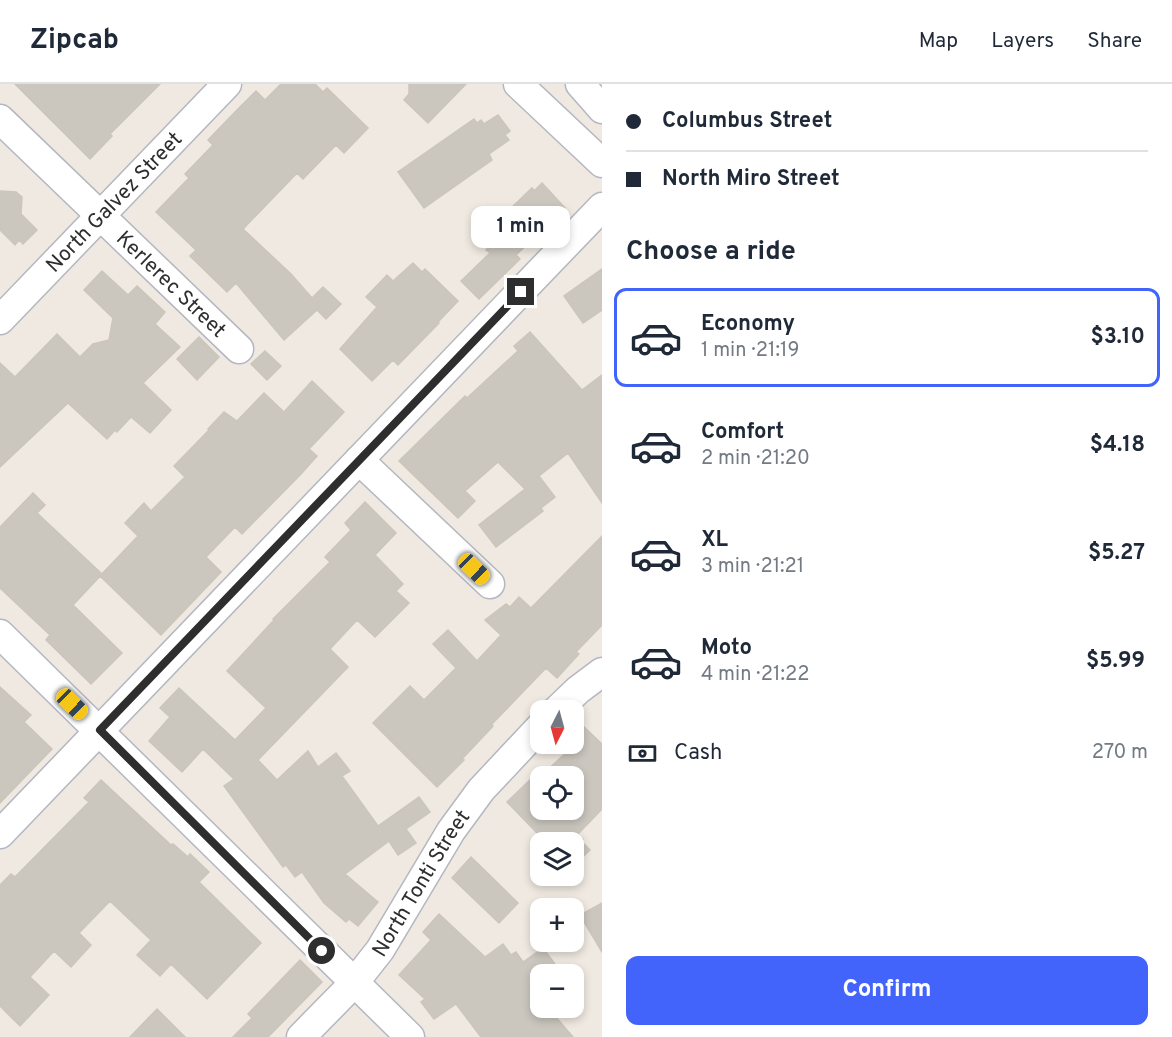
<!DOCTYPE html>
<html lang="en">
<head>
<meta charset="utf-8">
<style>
	body { margin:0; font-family:Overpass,sans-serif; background:#f2f2f3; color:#1f2937; height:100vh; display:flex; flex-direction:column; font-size:22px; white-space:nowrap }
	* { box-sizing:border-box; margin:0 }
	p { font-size:20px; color:#747a83 }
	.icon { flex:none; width:33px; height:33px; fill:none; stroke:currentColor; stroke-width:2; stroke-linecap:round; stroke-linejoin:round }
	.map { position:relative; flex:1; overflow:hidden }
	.details { display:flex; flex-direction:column; background:#fff; width:570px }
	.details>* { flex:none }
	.banner { display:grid; align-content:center; height:132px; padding:0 24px; background:#fff }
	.needle { width:39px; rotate:186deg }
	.tools { position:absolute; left:530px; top:616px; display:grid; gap:12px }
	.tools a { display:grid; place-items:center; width:54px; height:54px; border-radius:12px; background:#fff; box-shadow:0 3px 9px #0003; font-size:30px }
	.end { position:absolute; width:27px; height:27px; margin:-14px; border:8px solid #2e2e2e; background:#fff; box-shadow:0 0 0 3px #fff }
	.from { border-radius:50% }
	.bubble { position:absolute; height:42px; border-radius:12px; background:#fff; box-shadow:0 3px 9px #0003; font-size:20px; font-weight:700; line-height:42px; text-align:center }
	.car { position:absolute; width:18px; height:36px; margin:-18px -9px; border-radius:8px; box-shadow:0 0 4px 2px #0007; background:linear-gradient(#f5c518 24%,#345 0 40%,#f5c518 0 76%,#345 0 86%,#f5c518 0) }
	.banner b { display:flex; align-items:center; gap:21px; height:57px; font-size:22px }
	.banner b+b { border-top:2px solid #e0e1e3 }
	.banner i { width:15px; height:15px; background:#1f2937 }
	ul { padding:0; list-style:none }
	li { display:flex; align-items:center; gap:18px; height:99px; margin:0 12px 9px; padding:0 12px; border:3px solid transparent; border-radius:12px }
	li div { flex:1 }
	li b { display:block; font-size:22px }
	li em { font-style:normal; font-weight:700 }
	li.on { border-color:#4264fb }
	li>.icon { width:54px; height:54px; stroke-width:1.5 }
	h2 { padding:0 24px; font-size:27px; line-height:72px }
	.pay { display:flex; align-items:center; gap:15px; height:66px; padding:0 24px; font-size:22px }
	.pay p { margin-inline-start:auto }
	.button { display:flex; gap:12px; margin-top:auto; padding:12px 24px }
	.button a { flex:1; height:69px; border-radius:12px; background:#4264fb; color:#fff; font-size:24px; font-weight:700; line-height:69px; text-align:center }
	header { display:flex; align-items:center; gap:36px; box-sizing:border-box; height:84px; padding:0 30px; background:#fff; border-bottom:2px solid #e0e1e3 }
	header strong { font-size:28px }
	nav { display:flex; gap:33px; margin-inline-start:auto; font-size:21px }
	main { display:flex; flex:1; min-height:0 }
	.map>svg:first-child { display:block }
</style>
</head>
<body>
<header>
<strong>Zipcab</strong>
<nav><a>Map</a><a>Layers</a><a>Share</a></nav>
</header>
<main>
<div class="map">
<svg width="602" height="953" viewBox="0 0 602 953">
	<rect width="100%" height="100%" fill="#efe9e1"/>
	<path fill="#cbc7bf" stroke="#cbc5ba" stroke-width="1.5" d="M15,0H160L110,50L112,52L90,75Z
		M281,0H315L323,8L327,4L368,44L344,69L336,61L303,95L297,89L243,145L291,190L312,214L323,203L341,220L326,235L317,226L284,256L236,199L227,208L190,172L196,166L156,128L189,94L185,90L213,61L208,56L236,27L256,7L265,16Z
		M409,0H466L428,39L404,16L409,10Z
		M498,31L510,47L505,51L509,56L489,70L492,76L424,124L398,88L474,35L477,39L481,36L484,40Z
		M542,99L565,124L516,171L520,175L479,215L461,197L490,169L486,166L490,162L482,152L532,104L534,107Z
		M0,107L16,108L22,113L21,130L37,146L23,160L19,156L15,161L0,146Z
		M413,179L422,188L425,185L458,217L438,238L439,239L398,281L393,276L372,297L340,265L377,223L366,213L387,191L393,197Z
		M602,185V226L583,239L564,212Z
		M102,187L128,211L137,202L165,228L155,240L180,263L143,299L171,326L150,349L131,333L117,348L115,346L107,355L68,319L0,383V279L15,293L57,250L80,273L93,260L109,256L113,234L84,206Z
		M530,248L582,306L602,291V419L568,369L539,392L555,413L541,424L543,427L496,463L479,441L525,405L498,378L465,407L475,417L458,434L399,377L465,312L467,314L518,267L514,262Z
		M199,253L219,273L197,296L177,275Z
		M265,267L281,282L267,296L251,280Z
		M312,297L344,328L309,365L317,372L301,390L242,450L235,443L206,473L221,488L161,551L100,492L138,452L125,439L144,419L151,427L185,393L174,382L209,346L208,345L224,328L237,337L264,309L284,328Z
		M33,409L45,421L37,429L102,490L73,521L122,569L91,600L46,556L50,551L0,504V443Z
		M365,418L396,449L375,471L403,500L396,507L409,519L375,553L357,536L330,565L348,583L258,676L277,696L308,667L318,683L336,669L350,687L342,692L378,742L419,713L430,728L406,745L416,759L398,771L389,757L345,790L378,818L358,842L349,835L346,838L324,819L302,788L295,793L286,781L283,783L224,702L234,695L203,665L182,688L149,657L170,633L160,624L179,604L235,656L266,624L227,587L274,536L273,535L330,478L325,473L351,446L345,439Z
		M602,452V541L576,568L579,570L557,594L546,584L492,640L493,642L462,675L464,676L437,703L373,639L410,602L424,616L456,584L433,560L448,546L477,577L501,551L485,536L506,520L510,523L519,513L531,524Z
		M0,603L31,631L24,638L52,665L0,719Z
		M583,642L602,660V725L578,750L583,755L581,757L590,766L573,782V759H541L535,753L538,750L507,718L530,696L534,699L540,693V726H573V693H540L571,664L567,660H573V653Z
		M101,696L171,761L173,760L188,773L190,770L209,788L199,798L261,859L207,915L171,880L160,892L137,871L151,856L110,817L79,849L91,861L71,883L54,867L30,893L49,911L20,942L0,922V801L11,790L15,793L89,718L84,714Z
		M471,773L518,819L499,839L452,794Z
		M602,819V868L580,831Z
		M439,830L485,873L503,860L511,871L516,868L523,878L543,864L558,884L549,891H540V924H548L573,953H481L456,920L434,935L421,918L425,915L399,891L431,856L423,848Z
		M300,876L322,898L268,953H233L252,934L248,930Z
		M157,925L185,953H130Z"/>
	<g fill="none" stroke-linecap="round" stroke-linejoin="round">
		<defs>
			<g id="minor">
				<path d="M518,0L602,79"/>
				<path d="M580,0L602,25"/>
				<path id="s1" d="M0,35L239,265"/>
				<path id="s2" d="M0,236L227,0"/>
				<path d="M359,376L490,500"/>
				<path d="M0,550L410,953"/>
				<path d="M556,627L578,606L602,588"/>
				<path d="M0,750L602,123"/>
				<path id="s3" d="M301,953L354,899L380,866L451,747L481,706L540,643"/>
			</g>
		</defs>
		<use href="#minor" stroke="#b4b7c1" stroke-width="31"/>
		<use href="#minor" stroke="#fff" stroke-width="28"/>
	</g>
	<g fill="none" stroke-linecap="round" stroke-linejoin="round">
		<path stroke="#2e2e2e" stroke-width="8" d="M322,867L100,646L521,208"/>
	</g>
	<g text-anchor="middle" stroke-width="6" stroke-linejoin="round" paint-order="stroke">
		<g font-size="21" fill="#2e2e2e" stroke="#fff">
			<text dy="7" stroke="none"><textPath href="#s2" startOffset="164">North Galvez Street</textPath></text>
			<text dy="7" stroke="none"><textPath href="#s1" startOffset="238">Kerlerec Street</textPath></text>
			<text dy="7" stroke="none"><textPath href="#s3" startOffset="196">North Tonti Street</textPath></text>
		</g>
	</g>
</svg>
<div class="tools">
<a><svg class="needle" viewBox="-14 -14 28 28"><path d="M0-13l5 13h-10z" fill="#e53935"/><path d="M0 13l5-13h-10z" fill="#747a83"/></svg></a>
<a><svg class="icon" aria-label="locate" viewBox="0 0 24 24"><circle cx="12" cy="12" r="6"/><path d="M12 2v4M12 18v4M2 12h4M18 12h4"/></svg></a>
<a><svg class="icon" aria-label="layers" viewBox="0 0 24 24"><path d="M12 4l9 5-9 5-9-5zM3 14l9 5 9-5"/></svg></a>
<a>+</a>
<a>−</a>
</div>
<i class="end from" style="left:322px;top:867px"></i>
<i class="end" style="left:521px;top:208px"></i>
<div class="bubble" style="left:471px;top:122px;width:99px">1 min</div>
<i class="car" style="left:474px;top:485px;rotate:134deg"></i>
<i class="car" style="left:72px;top:620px;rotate:134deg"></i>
</div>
<section class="details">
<div class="banner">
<b><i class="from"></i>Columbus Street</b>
<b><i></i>North Miro Street</b>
</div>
<h2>Choose a ride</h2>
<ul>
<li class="on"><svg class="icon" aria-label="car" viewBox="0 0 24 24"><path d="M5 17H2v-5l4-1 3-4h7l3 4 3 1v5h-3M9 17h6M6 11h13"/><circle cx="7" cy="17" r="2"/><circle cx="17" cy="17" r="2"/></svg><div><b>Economy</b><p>1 min · 21:19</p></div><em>$3.10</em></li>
<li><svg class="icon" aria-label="car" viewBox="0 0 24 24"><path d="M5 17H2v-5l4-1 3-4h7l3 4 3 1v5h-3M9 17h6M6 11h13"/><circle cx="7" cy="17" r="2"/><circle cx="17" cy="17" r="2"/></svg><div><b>Comfort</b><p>2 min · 21:20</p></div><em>$4.18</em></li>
<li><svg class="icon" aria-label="car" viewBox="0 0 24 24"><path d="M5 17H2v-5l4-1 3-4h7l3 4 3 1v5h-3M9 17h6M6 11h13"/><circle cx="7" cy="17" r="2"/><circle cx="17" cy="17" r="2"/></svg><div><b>XL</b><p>3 min · 21:21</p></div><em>$5.27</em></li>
<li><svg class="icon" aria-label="car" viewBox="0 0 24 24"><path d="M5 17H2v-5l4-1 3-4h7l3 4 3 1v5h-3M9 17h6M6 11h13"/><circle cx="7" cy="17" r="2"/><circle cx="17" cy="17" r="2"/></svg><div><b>Moto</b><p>4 min · 21:22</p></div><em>$5.99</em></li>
</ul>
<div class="pay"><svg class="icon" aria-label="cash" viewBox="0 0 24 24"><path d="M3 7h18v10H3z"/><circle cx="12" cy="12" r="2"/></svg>Cash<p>270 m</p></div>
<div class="button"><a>Confirm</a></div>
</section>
</main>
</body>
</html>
